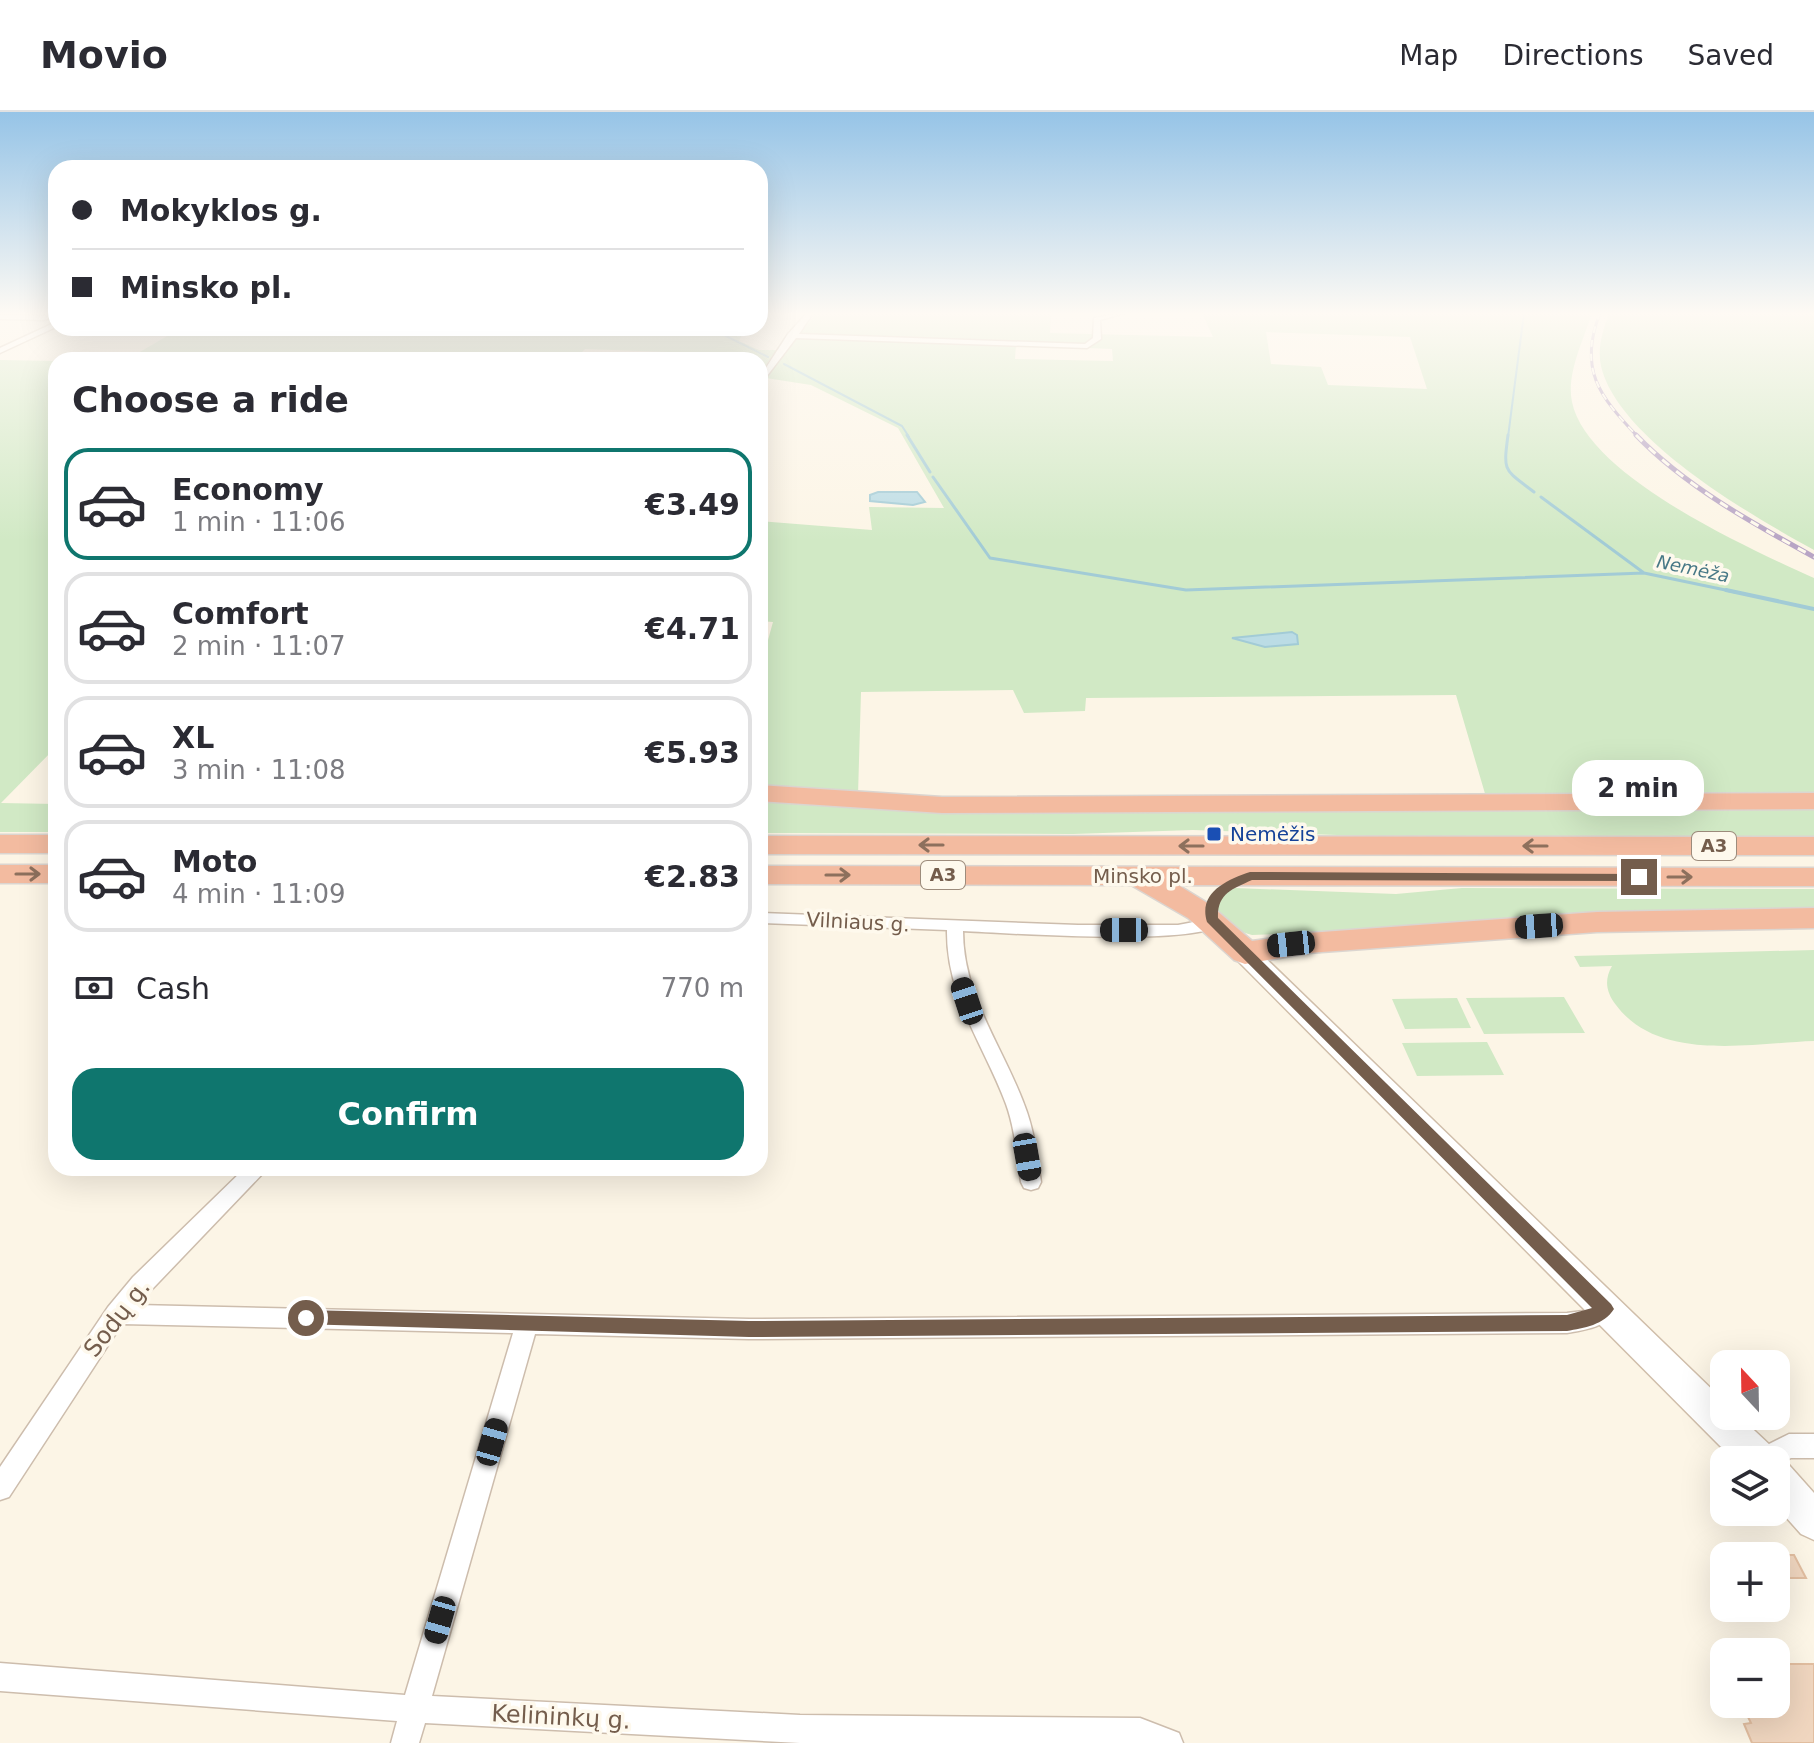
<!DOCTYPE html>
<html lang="en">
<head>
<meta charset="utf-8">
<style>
	body { margin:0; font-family:"DejaVu Sans",sans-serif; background:#f7f7f7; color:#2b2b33; height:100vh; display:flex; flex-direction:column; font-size:30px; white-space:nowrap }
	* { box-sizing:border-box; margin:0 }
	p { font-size:26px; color:#7c7c81 }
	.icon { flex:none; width:44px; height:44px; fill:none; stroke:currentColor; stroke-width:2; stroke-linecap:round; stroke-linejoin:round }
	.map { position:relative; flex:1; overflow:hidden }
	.drawer { position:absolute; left:48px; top:240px; width:720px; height:824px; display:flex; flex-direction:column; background:#fff; border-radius:24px; box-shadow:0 8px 32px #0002 }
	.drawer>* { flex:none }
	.hud { position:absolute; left:48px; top:48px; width:720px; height:176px; border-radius:24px; box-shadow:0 8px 32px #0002; display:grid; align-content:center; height:176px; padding:0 24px; background:#fff }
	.needle { width:52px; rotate:338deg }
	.buttons { position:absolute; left:1710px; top:1238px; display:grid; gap:16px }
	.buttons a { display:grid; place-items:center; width:80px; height:80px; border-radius:16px; background:#fff; box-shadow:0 8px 32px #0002; font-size:40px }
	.end { position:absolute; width:36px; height:36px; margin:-18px; border:10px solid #745d4c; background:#fff; box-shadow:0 0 0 4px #fff }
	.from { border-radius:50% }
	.bubble { position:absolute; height:56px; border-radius:24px; background:#fff; box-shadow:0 8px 32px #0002; font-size:26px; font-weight:700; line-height:56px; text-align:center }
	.car { position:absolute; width:24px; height:48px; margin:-24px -12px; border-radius:10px; box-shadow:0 0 6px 2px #0007; background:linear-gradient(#222 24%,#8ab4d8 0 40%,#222 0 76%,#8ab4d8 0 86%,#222 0) }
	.hud b { display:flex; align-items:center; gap:28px; height:76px; font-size:30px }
	.hud b+b { border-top:2px solid #e1e1e2 }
	.hud i { width:20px; height:20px; background:#2b2b33 }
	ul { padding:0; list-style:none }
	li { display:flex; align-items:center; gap:24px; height:112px; margin:0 16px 12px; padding:0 8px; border:4px solid #e1e1e2; border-radius:24px }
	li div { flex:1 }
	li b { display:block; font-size:30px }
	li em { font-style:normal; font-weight:700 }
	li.selected { border-color:#0f766e }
	li>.icon { width:72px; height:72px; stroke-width:1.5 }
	h2 { padding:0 24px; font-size:36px; line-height:96px }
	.pay { display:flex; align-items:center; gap:20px; height:88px; padding:0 24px; font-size:30px }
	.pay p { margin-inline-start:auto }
	.primary-button { display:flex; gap:16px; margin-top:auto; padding:16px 24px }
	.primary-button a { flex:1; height:92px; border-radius:24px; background:#0f766e; color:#fff; font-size:32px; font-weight:700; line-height:92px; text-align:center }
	header { display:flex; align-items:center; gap:48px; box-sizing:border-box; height:112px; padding:0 40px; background:#fff; border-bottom:2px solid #e1e1e2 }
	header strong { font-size:38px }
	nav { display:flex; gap:44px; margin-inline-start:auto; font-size:28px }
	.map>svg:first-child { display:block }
</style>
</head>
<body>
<header>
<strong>Movio</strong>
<nav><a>Map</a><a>Directions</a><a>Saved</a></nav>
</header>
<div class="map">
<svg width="1814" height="1631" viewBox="0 0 1814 1631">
	<rect width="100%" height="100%" fill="#fcf5e6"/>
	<path fill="#d1e9c5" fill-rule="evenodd" d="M816,201H1051L1050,221L1213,225L1202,201H1592C1584,227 1566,262 1572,290C1587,364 1750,437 1814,466V683L1486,685L1456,583L1086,586L1085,599L1024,601L1013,578L861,580L858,683L760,673V557L773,510L760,509V409L872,418L869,395L944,396L898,316L811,273L766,266ZM1266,220L1410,225L1427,277L1328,273L1321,255L1271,252ZM1016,233L1112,237L1113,249L1015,247Z
		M1609,201H1814V438C1752,404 1618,327 1601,254C1597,236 1603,218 1609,201Z
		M181,216H745L739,229L759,238H777L760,261V248H663L668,240L585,237L575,248H126Z
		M0,248L56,249V635L1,691L56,692V720H0Z
		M760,687L839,695L959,700L1814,695V724H1367L1193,718L1073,722L760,721Z
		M1235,776L1396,782L1462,776L1814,777V800L1252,823C1239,820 1222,810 1217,797L1224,782Z
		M1814,838V929C1752,931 1659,951 1616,893C1606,880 1604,868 1612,854L1580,855L1574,844Z
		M1564,885L1585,921L1484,922L1466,886Z
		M1457,886L1471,916L1405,917L1392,887Z
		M1487,930L1504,963L1417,964L1402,931Z"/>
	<path fill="#bbdce5" stroke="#a2cbd6" stroke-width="2" d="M878,380H917L925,390L913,393L870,389V383Z
		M1292,520L1297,523L1298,532L1265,535L1232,526Z"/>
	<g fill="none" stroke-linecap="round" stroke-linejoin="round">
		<path stroke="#a2cbd6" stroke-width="2" d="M710,216L768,245
			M784,252L902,314L909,325
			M1508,325L1524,201"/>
		<path stroke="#a2cbd6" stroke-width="3" d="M907,323L930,360
			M1508,323C1503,361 1504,357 1534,380
			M933,365L990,446L1186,478L1644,461
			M1541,385L1644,461L1735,480"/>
		<path stroke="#a2cbd6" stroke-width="4" d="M1726,478L1814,497"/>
	</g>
	<path fill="#f0d6bf" stroke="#e2bea0" stroke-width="2" d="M1776,1443H1794L1806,1466H1776Z
		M1776,1552H1814V1631H1752L1744,1612L1751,1611L1745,1599H1751L1748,1592H1776Z"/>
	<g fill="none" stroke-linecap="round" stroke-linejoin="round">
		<defs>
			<path id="street" d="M807,201H813L799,222L1085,232L1093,226L1094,206L1124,201L1100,208L1101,227L1087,236L796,226L760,273V265L788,222Z
				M0,203L45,204L49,206L45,208L0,207Z
				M56,210V215L0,241V236Z
				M760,801L1078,813H1178L1215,806L1223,811C1200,835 1005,821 963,819C963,884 1002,933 1024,992C1034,1017 1037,1044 1041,1070L1038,1076L1031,1078L1024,1076L1021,1070C1017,1044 1015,1017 1006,992C984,933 946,884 947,818L760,811Z
				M245,1056H268L137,1193L749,1207L1567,1201L1583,1199L1605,1187L1613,1190L1616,1197C1608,1215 1585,1218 1567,1221L749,1227L535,1222L432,1584L800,1603L1140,1606L1179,1621L1183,1631H800L425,1611L419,1631H391L397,1609L0,1579V1551L405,1583L513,1221L122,1212L9,1385L0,1388V1355L108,1195L133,1165Z
				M1789,1322H1814V1346H1791L1776,1353V1348H1749L1753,1340Z"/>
			<path id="secondary" d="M1245,833L1254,835L1724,1289V1304H1739L1772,1335L1777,1348L1789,1353L1814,1381V1428L1801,1422L1776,1394V1348H1734L1236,847L1233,841L1236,835Z"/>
			<path id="highway" d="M760,673L942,685L1814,681V697L942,701L760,689Z
				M0,723H56V741H0Z
				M760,724L1814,725V743L760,742Z
				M0,753H56V771H0Z
				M760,754L1814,756V774L1178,773L1209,792L1252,829L1308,821L1597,800L1814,796V816L1597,820L1308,841L1245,852L1234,848L1188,806L1131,773L760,772Z"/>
		</defs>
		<use href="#street" stroke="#cdbdad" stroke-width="3"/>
		<use href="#secondary" stroke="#d0beaa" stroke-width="3"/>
		<use href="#highway" stroke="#dbd5d0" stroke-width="3"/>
		<use href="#street" fill="#fff" fill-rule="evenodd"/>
		<use href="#secondary" fill="#fff" fill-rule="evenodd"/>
		<use href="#highway" fill="#f3bba0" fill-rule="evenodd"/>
		<defs>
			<path id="rail-far1" d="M1600,201C1578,257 1599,284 1638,325"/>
			<path id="rail" d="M1636,323C1685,374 1752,411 1814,445"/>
		</defs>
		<use href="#rail-far1" stroke="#b8a5c5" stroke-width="3"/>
		<use href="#rail" stroke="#b8a5c5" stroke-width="5"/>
		<use href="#rail-far1" stroke="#fef9ed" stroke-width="2" stroke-dasharray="7" stroke-linecap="butt"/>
		<use href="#rail" stroke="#fef9ed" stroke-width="3" stroke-dasharray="9" stroke-linecap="butt"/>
	</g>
	<defs><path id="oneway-shaft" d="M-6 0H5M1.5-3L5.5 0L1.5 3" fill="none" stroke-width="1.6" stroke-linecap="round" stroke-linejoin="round" transform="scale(2)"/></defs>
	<g stroke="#8d705d">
		<use href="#oneway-shaft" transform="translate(931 733) rotate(-180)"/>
		<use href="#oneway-shaft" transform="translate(1191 734) rotate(-180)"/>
		<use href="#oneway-shaft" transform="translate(1535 734) rotate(-180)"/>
		<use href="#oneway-shaft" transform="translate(28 762)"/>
		<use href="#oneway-shaft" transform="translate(838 763)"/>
		<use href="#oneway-shaft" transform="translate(1680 765)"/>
	</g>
	<linearGradient id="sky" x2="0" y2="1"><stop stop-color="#96c4e7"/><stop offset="0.47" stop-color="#fefaf4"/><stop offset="1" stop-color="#fefaf4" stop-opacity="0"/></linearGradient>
	<rect width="1814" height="429" fill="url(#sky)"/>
	<path fill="#745d4c" d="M1250,760L1644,762L1645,765L1639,769L1252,768C1232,777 1217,782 1218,806L1611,1192L1614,1197C1604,1213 1584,1216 1567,1219L749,1225L299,1212L297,1206L299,1201L306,1198L749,1209L1567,1203L1592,1196L1207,810C1198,781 1226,768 1250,760Z"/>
	<rect fill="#1a4fb4" stroke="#fef9ed" stroke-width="3" x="1206" y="714" width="16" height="16" rx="4"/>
	<g text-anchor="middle" stroke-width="7" stroke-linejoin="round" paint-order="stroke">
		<g font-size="18" font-style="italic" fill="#477886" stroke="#fef9ed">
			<text transform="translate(1693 457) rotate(12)" y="6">Nemėža</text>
		</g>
		<g fill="#fef9ed" stroke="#9d8c7c" stroke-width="2">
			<rect x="1692" y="720" width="44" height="28" rx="6"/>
			<rect x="921" y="749" width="44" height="28" rx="6"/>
		</g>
		<g font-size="18" font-weight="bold" fill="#745d4c">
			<text x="1714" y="740">A3</text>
			<text x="943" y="769">A3</text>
		</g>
		<g font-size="20" fill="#164399" stroke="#fef9ed" text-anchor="start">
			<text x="1230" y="729">Nemėžis</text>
		</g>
		<g font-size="20" fill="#745d4c" stroke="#fef9ed">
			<text x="1143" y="771">Minsko pl.</text>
			<text transform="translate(858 810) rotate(3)" y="7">Vilniaus g.</text>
		</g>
		<g font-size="24" fill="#745d4c" stroke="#fef9ed">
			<text transform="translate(117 1206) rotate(-52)" y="8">Sodų g.</text>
			<text transform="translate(561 1605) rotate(3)" y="8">Kelininkų g.</text>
		</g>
	</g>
</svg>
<div class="buttons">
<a><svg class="needle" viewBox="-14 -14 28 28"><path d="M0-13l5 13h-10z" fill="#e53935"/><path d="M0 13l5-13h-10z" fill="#7c7c81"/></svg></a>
<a><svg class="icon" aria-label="layers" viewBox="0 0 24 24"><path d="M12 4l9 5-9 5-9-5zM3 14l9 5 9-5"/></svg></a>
<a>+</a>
<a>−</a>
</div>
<i class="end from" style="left:306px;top:1206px"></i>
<i class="end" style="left:1639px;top:765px"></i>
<div class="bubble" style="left:1572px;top:648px;width:132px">2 min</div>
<i class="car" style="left:1539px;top:814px;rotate:266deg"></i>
<i class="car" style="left:1124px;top:818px;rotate:270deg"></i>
<i class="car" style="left:1291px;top:832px;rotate:264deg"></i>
<i class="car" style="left:967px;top:889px;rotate:342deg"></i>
<i class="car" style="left:1027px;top:1045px;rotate:170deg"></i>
<i class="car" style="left:492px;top:1330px;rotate:16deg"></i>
<i class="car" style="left:440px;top:1508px;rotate:196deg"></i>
<div class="hud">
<b><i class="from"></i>Mokyklos g.</b>
<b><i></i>Minsko pl.</b>
</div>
<section class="drawer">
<h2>Choose a ride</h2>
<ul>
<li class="selected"><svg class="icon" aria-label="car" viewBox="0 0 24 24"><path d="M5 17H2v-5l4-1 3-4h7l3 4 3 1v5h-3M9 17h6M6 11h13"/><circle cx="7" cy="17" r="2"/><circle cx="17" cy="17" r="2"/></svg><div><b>Economy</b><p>1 min · 11:06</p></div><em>€3.49</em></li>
<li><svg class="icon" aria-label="car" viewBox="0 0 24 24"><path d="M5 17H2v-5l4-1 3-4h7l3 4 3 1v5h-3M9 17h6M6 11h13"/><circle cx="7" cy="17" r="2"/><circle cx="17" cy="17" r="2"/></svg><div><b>Comfort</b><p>2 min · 11:07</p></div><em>€4.71</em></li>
<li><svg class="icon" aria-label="car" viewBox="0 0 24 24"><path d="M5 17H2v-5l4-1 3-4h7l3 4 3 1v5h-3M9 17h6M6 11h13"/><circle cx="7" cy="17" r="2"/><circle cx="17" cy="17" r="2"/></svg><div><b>XL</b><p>3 min · 11:08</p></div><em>€5.93</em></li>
<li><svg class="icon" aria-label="car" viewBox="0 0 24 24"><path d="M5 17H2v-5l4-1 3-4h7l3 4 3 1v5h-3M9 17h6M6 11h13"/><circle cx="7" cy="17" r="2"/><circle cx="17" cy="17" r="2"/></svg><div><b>Moto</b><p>4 min · 11:09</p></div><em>€2.83</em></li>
</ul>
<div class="pay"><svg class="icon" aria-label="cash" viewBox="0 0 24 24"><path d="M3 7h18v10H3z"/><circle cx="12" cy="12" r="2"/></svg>Cash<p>770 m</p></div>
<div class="primary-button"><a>Confirm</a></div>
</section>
</div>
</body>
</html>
